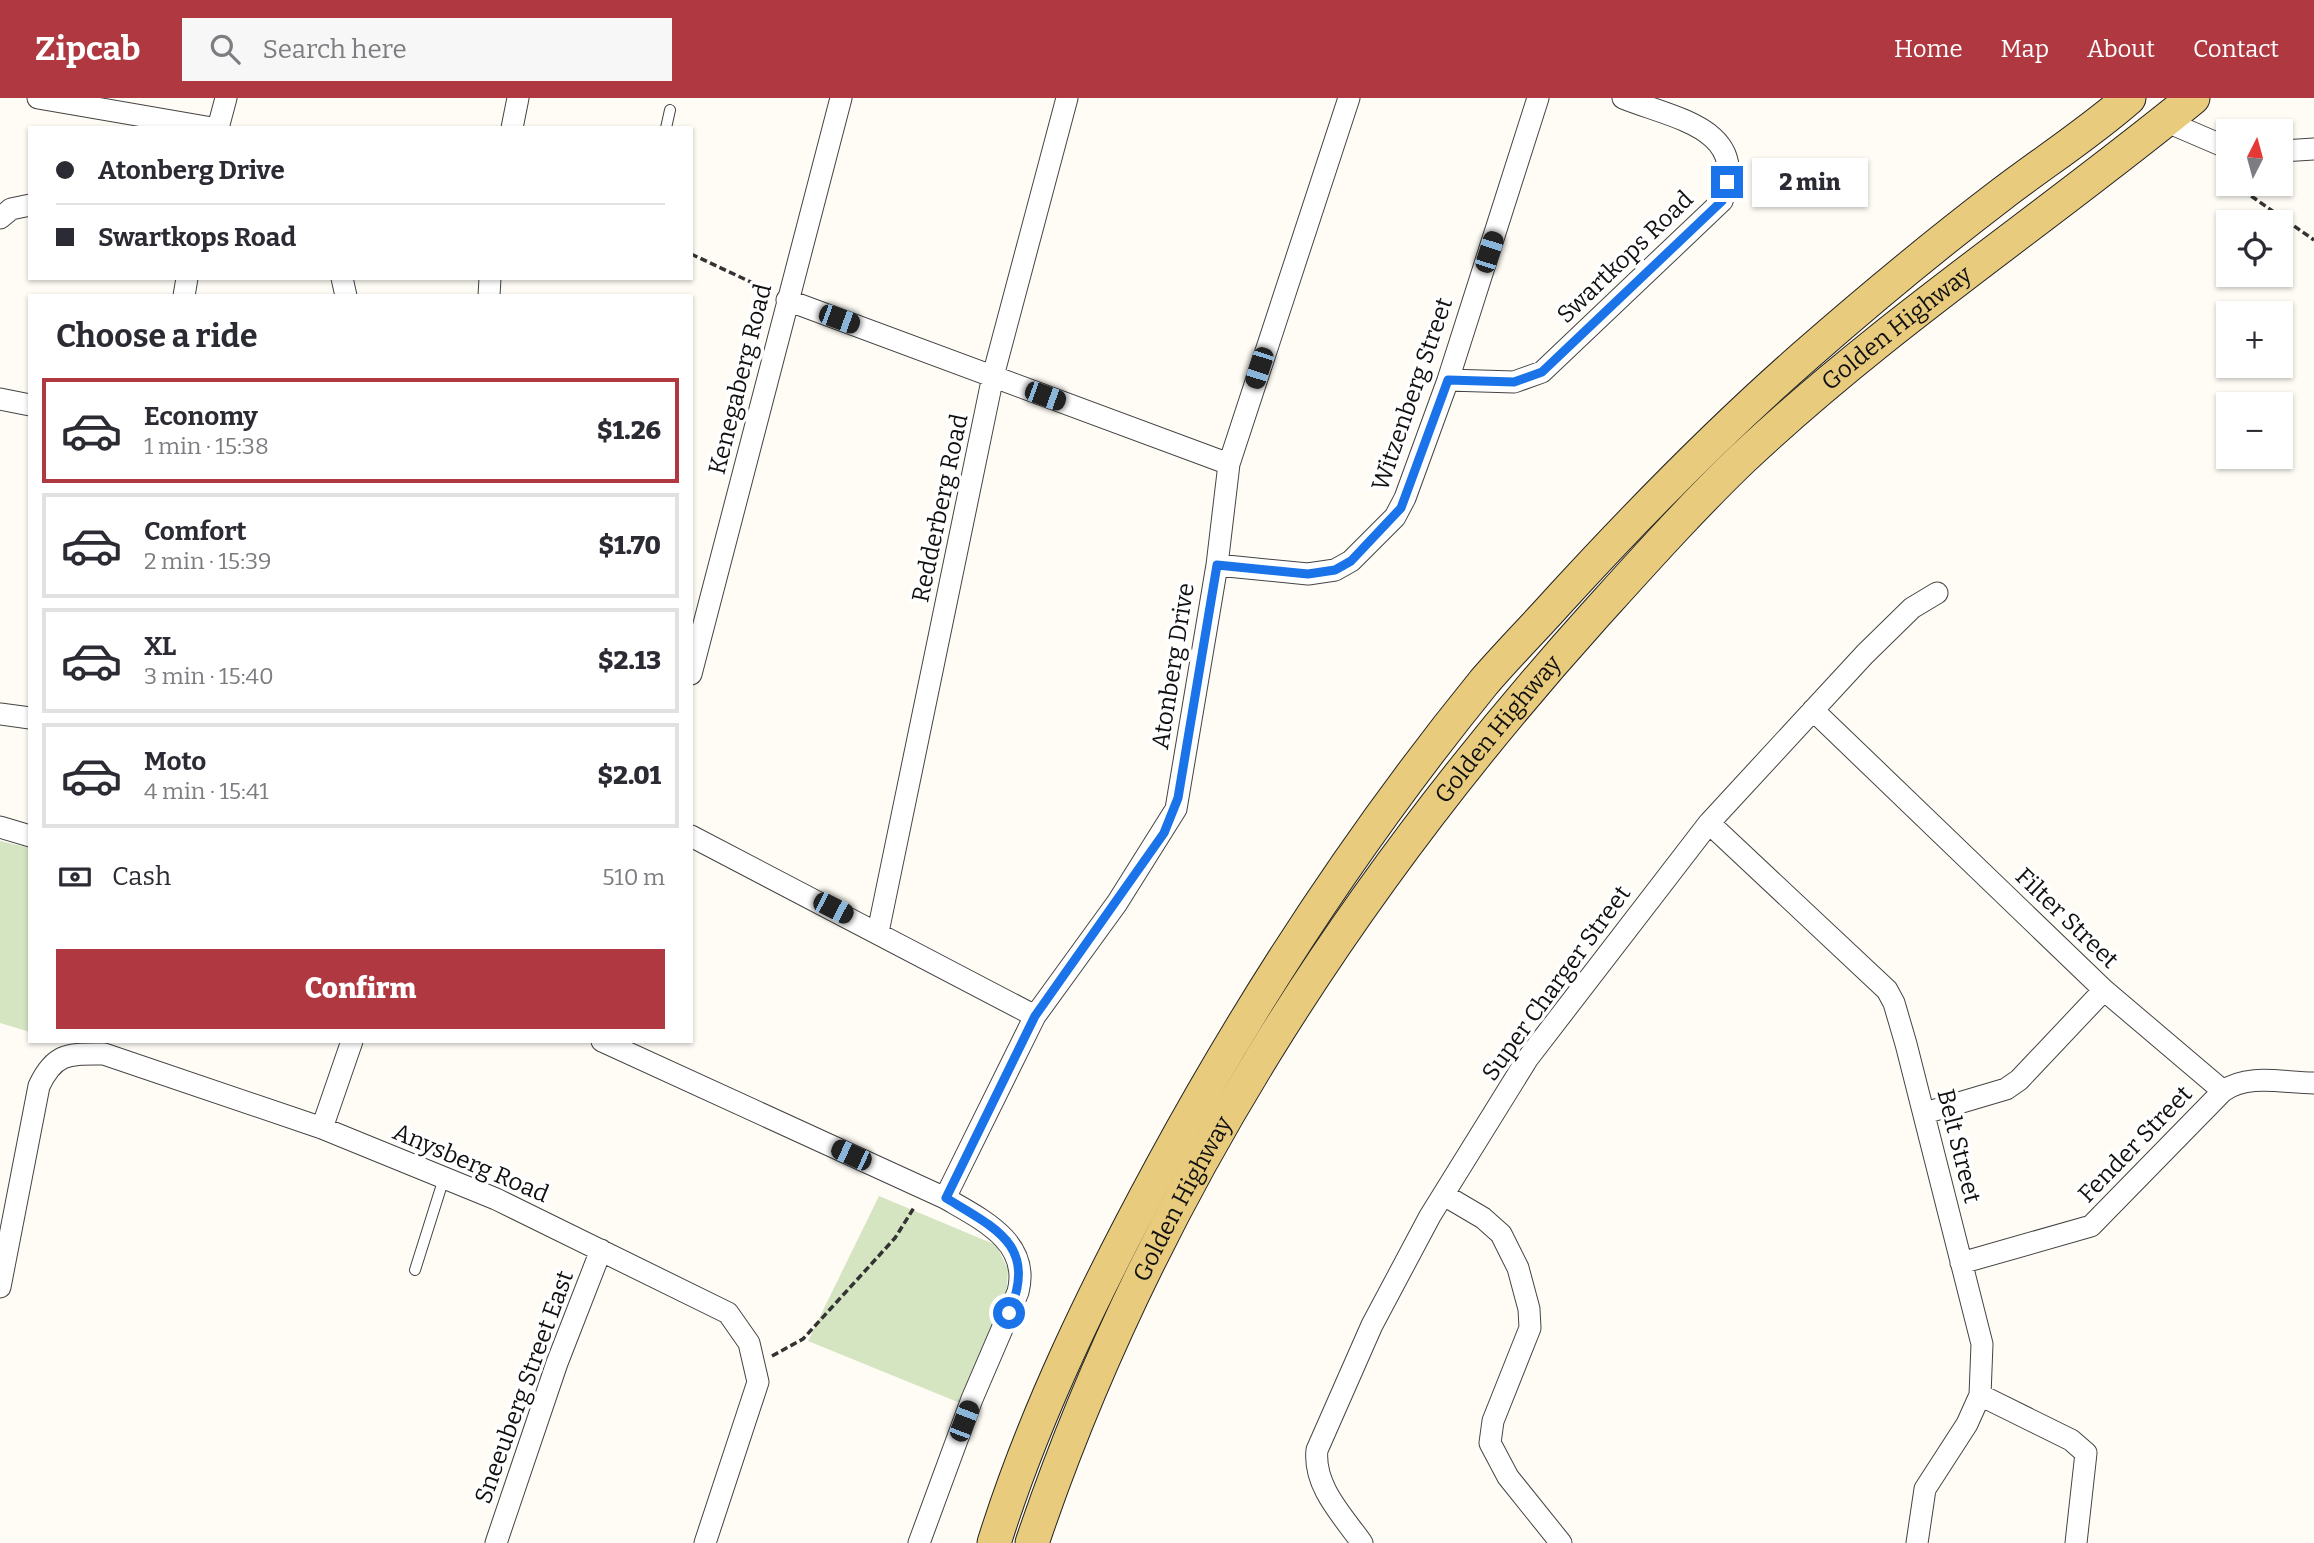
<!DOCTYPE html>
<html lang="en">
<head>
<meta charset="utf-8">
<style>
	body { margin:0; font-family:Bitter,serif; background:#f7f7f7; color:#2b2b33; height:100vh; display:flex; flex-direction:column; font-size:26px; white-space:nowrap }
	* { box-sizing:border-box; margin:0 }
	p { font-size:23px; color:#7c7c81 }
	.icon { flex:none; width:38px; height:38px; fill:none; stroke:currentColor; stroke-width:2; stroke-linecap:round; stroke-linejoin:round }
	.map { position:relative; flex:1; overflow:hidden }
	.details { position:absolute; left:28px; top:196px; width:665px; height:749px; display:flex; flex-direction:column; background:#fff; border-radius:0px; box-shadow:0 2px 5px #0004 }
	.details>* { flex:none }
	.hud { position:absolute; left:28px; top:28px; width:665px; height:154px; border-radius:0px; box-shadow:0 2px 5px #0004; display:grid; align-content:center; height:154px; padding:0 28px; background:#fff }
	.needle { width:46px; rotate:6deg }
	.tools { position:absolute; left:2216px; top:21px; display:grid; gap:14px }
	.tools a { display:grid; place-items:center; width:77px; height:77px; border-radius:0px; background:#fff; box-shadow:0 2px 5px #0004; font-size:35px }
	.end { position:absolute; width:32px; height:32px; margin:-16px; border:9px solid #1a73e8; background:#fff; box-shadow:0 0 0 4px #fff }
	.from { border-radius:50% }
	.bubble { position:absolute; height:49px; border-radius:0px; background:#fff; box-shadow:0 2px 5px #0004; font-size:23px; font-weight:800; line-height:49px; text-align:center }
	.car { position:absolute; width:21px; height:42px; margin:-21px -10px; border-radius:9px; box-shadow:0 0 5px 2px #0007; background:linear-gradient(#222 24%,#8ab4d8 0 40%,#222 0 76%,#8ab4d8 0 86%,#222 0) }
	.hud b { display:flex; align-items:center; gap:24px; height:66px; font-size:26px }
	.hud b+b { border-top:2px solid #e1e1e2 }
	.hud i { width:18px; height:18px; background:#2b2b33 }
	ul { padding:0; list-style:none }
	li { display:flex; align-items:center; gap:21px; height:105px; margin:0 14px 10px; padding:0 14px; border:4px solid #e1e1e2; border-radius:0px }
	li div { flex:1 }
	li b { display:block; font-size:26px }
	li em { font-style:normal; font-weight:800 }
	li.active { border-color:#b03941 }
	li>.icon { width:63px; height:63px; stroke-width:1.5 }
	h2 { padding:0 28px; font-size:32px; line-height:84px }
	.pay { display:flex; align-items:center; gap:18px; height:77px; padding:0 28px; font-size:26px }
	.pay p { margin-inline-start:auto }
	.button { display:flex; gap:14px; margin-top:auto; padding:14px 28px }
	.button a { flex:1; height:80px; border-radius:0px; background:#b03941; color:#fff; font-size:28px; font-weight:800; line-height:80px; text-align:center }
	header { display:flex; align-items:center; gap:42px; box-sizing:border-box; height:98px; padding:0 35px; background:#b03941; color:#fff }
	header strong { font-size:33px }
	nav { display:flex; gap:38px; margin-inline-start:auto; font-size:24px }
	.search { width:490px; height:63px; background:#f7f7f7; display:flex; align-items:center; gap:18px; box-sizing:border-box; padding:0 24px; border-radius:0px; color:#7c7c81; font-size:26px }
	.map>svg:first-child { display:block }
</style>
</head>
<body>
<header>
<strong>Zipcab</strong>
<div class="search"><svg class="icon" aria-label="search" viewBox="0 0 24 24"><circle cx="10" cy="10" r="6"/><path d="M15 15l6 6"/></svg>Search here</div>
<nav><a>Home</a><a>Map</a><a>About</a><a>Contact</a></nav>
</header>
<div class="map">
<svg width="2314" height="1445" viewBox="0 0 2314 1445">
	<rect width="100%" height="100%" fill="#fefcf5"/>
	<path fill="#d5e5c2" d="M0,743L30,750V934L0,925Z
		M879,1098L996,1147L1008,1171L1006,1204L965,1307L808,1243Z"/>
	<g fill="none" stroke-linecap="round" stroke-linejoin="round">
		<defs>
			<path id="service" d="M666,30L670,12
				M415,1172L444,1080"/>
			<path id="minor" d="M38,0L212,30
				M2165,23L2228,50
				M218,30L226,0
				M512,30L518,0
				M2280,53L2314,51
				M0,120L11,111L30,107
				M342,180L346,198
				M184,198L187,180
				M489,198L490,180
				M787,202L1229,366
				M1448,282L1514,284L1542,274L1722,103C1751,30 1675,21 1623,0
				M0,301L30,307
				M1217,467L1308,476L1335,472L1351,463L1395,419L1405,400L1448,282L1538,0
				M691,576L841,0
				M1813,612L2104,892L2223,993C2249,975 2283,985 2314,985
				M0,616L30,620
				M1709,725L1887,892L1894,905L1906,946L1982,1246L1980,1297L1967,1326L1925,1391L1917,1445
				M0,729L30,738
				M691,738L1035,918
				M878,834L993,278L1067,0
				M602,943L945,1100C981,1121 1031,1144 1018,1194L972,1301L919,1445
				M1925,1015L2006,991L2019,982L2104,892
				M322,1030L352,943
				M1444,1097L1483,1120L1501,1136L1518,1170L1529,1211L1530,1230L1493,1323L1490,1345L1508,1379L1561,1445
				M945,1100L1035,918L1117,805L1176,711L1217,467L1229,366L1349,0
				M1961,1165L2091,1128L2223,993
				M0,1189L39,988C55,954 69,956 104,956L322,1030L496,1101L728,1215L749,1245L758,1284L705,1445
				M1980,1297L2071,1342L2086,1355L2076,1445
				M496,1445L557,1265L601,1152
				M1362,1445C1343,1418 1313,1388 1317,1352L1372,1227L1430,1118L1528,960L1709,725L1865,556L1912,510L1937,495"/>
			<g id="primary">
				<path d="M994,1445C1035,1314 1097,1188 1162,1068C1254,899 1362,734 1484,584C1508,556 1535,529 1560,501C1638,416 1719,333 1806,257C1870,201 1935,147 2002,96C2044,64 2089,35 2129,0"/>
				<path id="s1" d="M1032,1445C1148,1101 1351,788 1593,519C1641,466 1690,411 1742,361C1883,228 2044,122 2193,0"/>
			</g>
		</defs>
		<use href="#service" stroke="#444" stroke-width="12"/>
		<use href="#minor" stroke="#444" stroke-width="23"/>
		<use href="#primary" stroke="#222" stroke-width="35"/>
		<path stroke="#333" stroke-width="3.5" stroke-dasharray="7 3.5" stroke-linecap="butt" d="M2220,70L2228,80
			M2234,86L2314,142
			M691,156L770,193
			M772,1258L803,1241L895,1140L915,1108"/>
		<use href="#service" stroke="#fff" stroke-width="10"/>
		<use href="#minor" stroke="#fff" stroke-width="21"/>
		<use href="#primary" stroke="#e8cb7c" stroke-width="33"/>
	</g>
	<g fill="none" stroke-linecap="round" stroke-linejoin="round">
		<path stroke="#1a73e8" stroke-width="9" d="M1009,1215C1038,1148 997,1131 946,1100L1035,918L1164,735L1178,700L1217,467L1308,476L1335,472L1351,463L1401,410L1448,282L1514,284L1542,274L1722,103L1727,84"/>
	</g>
	<g text-anchor="middle" stroke-width="7" stroke-linejoin="round" paint-order="stroke">
		<g font-size="24" fill="#111" stroke="#fff">
			<text transform="translate(1625 159) rotate(-44)" y="8">Swartkops Road</text>
			<text dy="8" stroke="none"><textPath href="#s1" startOffset="1510">Golden Highway</textPath></text>
			<text transform="translate(740 281) rotate(-76)" y="8">Kenegaberg Road</text>
			<text transform="translate(1412 296) rotate(-71)" y="8">Witzenberg Street</text>
			<text transform="translate(940 410) rotate(-78)" y="8">Redderberg Road</text>
			<text transform="translate(1173 568) rotate(-81)" y="8">Atonberg Drive</text>
			<text dy="8" stroke="none"><textPath href="#s1" startOffset="943">Golden Highway</textPath></text>
			<text transform="translate(2067 820) rotate(44)" y="8">Filter Street</text>
			<text transform="translate(1556 885) rotate(-54)" y="8">Super Charger Street</text>
			<text transform="translate(2135 1046) rotate(-46)" y="8">Fender Street</text>
			<text transform="translate(1959 1048) rotate(76)" y="8">Belt Street</text>
			<text transform="translate(471 1065) rotate(23)" y="8">Anysberg Road</text>
			<text dy="8" stroke="none"><textPath href="#s1" startOffset="376">Golden Highway</textPath></text>
			<text transform="translate(524 1289) rotate(-70)" y="8">Sneeuberg Street East</text>
		</g>
	</g>
</svg>
<div class="tools">
<a><svg class="needle" viewBox="-14 -14 28 28"><path d="M0-13l5 13h-10z" fill="#e53935"/><path d="M0 13l5-13h-10z" fill="#7c7c81"/></svg></a>
<a><svg class="icon" aria-label="locate" viewBox="0 0 24 24"><circle cx="12" cy="12" r="6"/><path d="M12 2v4M12 18v4M2 12h4M18 12h4"/></svg></a>
<a>+</a>
<a>−</a>
</div>
<i class="end from" style="left:1009px;top:1215px"></i>
<i class="end" style="left:1727px;top:84px"></i>
<div class="bubble" style="left:1752px;top:60px;width:116px">2 min</div>
<i class="car" style="left:1489px;top:154px;rotate:18deg"></i>
<i class="car" style="left:839px;top:221px;rotate:110deg"></i>
<i class="car" style="left:1259px;top:270px;rotate:198deg"></i>
<i class="car" style="left:1045px;top:298px;rotate:110deg"></i>
<i class="car" style="left:833px;top:810px;rotate:117deg"></i>
<i class="car" style="left:851px;top:1057px;rotate:295deg"></i>
<i class="car" style="left:964px;top:1323px;rotate:21deg"></i>
<div class="hud">
<b><i class="from"></i>Atonberg Drive</b>
<b><i></i>Swartkops Road</b>
</div>
<section class="details">
<h2>Choose a ride</h2>
<ul>
<li class="active"><svg class="icon" aria-label="car" viewBox="0 0 24 24"><path d="M5 17H2v-5l4-1 3-4h7l3 4 3 1v5h-3M9 17h6M6 11h13"/><circle cx="7" cy="17" r="2"/><circle cx="17" cy="17" r="2"/></svg><div><b>Economy</b><p>1 min · 15:38</p></div><em>$1.26</em></li>
<li><svg class="icon" aria-label="car" viewBox="0 0 24 24"><path d="M5 17H2v-5l4-1 3-4h7l3 4 3 1v5h-3M9 17h6M6 11h13"/><circle cx="7" cy="17" r="2"/><circle cx="17" cy="17" r="2"/></svg><div><b>Comfort</b><p>2 min · 15:39</p></div><em>$1.70</em></li>
<li><svg class="icon" aria-label="car" viewBox="0 0 24 24"><path d="M5 17H2v-5l4-1 3-4h7l3 4 3 1v5h-3M9 17h6M6 11h13"/><circle cx="7" cy="17" r="2"/><circle cx="17" cy="17" r="2"/></svg><div><b>XL</b><p>3 min · 15:40</p></div><em>$2.13</em></li>
<li><svg class="icon" aria-label="car" viewBox="0 0 24 24"><path d="M5 17H2v-5l4-1 3-4h7l3 4 3 1v5h-3M9 17h6M6 11h13"/><circle cx="7" cy="17" r="2"/><circle cx="17" cy="17" r="2"/></svg><div><b>Moto</b><p>4 min · 15:41</p></div><em>$2.01</em></li>
</ul>
<div class="pay"><svg class="icon" aria-label="cash" viewBox="0 0 24 24"><path d="M3 7h18v10H3z"/><circle cx="12" cy="12" r="2"/></svg>Cash<p>510 m</p></div>
<div class="button"><a>Confirm</a></div>
</section>
</div>
</body>
</html>
